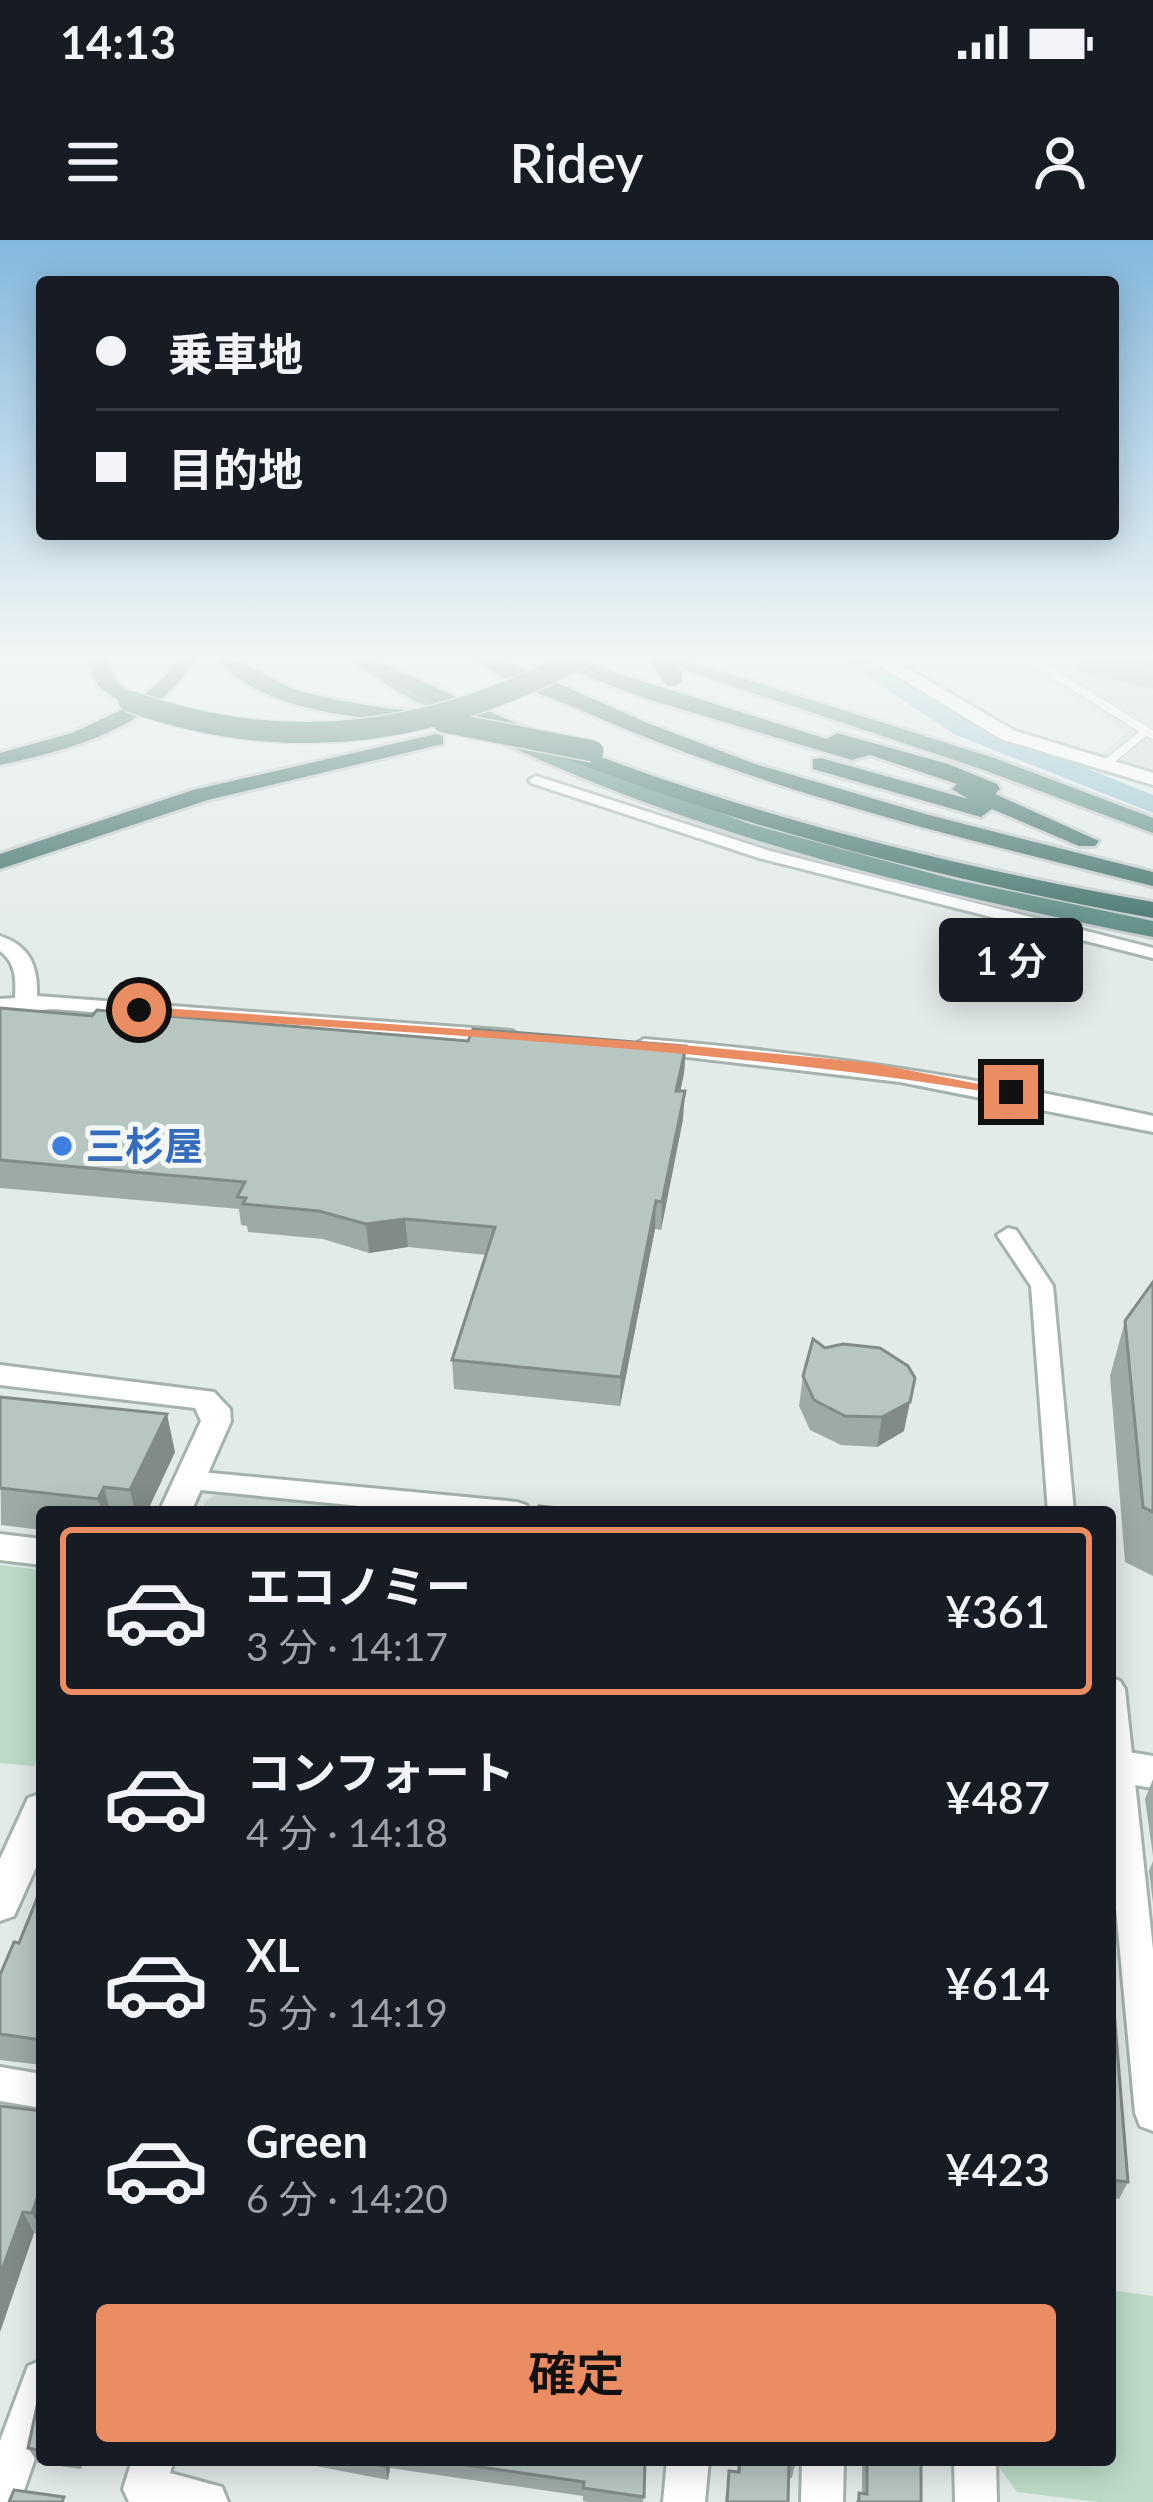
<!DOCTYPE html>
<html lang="ja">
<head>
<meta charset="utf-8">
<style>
	body { margin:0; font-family:Lato,"Noto Sans JP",sans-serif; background:#242831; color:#f1f3f6; height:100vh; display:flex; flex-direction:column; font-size:45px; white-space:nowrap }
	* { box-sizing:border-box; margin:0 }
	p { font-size:39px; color:#9ea1a6 }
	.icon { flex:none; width:66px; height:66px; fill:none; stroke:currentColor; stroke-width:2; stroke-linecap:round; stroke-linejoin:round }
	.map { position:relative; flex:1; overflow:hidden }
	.sheet { position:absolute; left:36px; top:1266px; width:1080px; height:960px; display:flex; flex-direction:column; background:#171b24; border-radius:12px; box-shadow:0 6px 30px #0003 }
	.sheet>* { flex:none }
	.guide { position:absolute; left:36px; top:36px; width:1083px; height:264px; border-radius:12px; box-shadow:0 6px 30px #0003; display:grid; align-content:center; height:264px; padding:0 60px; background:#171b24 }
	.end { position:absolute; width:54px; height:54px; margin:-27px; border:15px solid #ea8d62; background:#111; box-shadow:0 0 0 6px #111 }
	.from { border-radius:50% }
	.bubble { position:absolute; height:84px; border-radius:12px; background:#171b24; box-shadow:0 6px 30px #0003; font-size:39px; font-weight:600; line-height:84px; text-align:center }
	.guide b { display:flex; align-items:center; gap:42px; height:114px; font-size:45px }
	.guide b+b { border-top:3px solid #363941 }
	.guide i { width:30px; height:30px; background:#f1f3f6 }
	ul { padding:21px 0 0; list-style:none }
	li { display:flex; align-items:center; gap:36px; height:168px; margin:0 24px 18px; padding:0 36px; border:6px solid transparent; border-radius:12px }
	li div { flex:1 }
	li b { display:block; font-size:45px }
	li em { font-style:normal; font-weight:600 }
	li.on { border-color:#ea8d62 }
	li>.icon { width:108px; height:108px; stroke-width:1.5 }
	.primary-button { display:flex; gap:24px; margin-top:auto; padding:24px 60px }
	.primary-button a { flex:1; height:138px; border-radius:12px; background:#ea8d62; color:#111; font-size:48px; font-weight:600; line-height:138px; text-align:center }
	.status { display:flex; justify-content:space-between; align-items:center; height:84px; padding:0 60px; background:#171b24; direction:ltr }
	.status svg { height:33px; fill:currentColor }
	header { display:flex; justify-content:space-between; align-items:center; height:156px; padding:0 60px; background:#171b24; font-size:54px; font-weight:600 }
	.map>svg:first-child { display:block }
</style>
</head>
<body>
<div class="status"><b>14:13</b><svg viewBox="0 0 49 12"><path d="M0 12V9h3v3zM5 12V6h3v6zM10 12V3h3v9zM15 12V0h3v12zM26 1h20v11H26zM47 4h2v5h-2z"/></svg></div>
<header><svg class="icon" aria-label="menu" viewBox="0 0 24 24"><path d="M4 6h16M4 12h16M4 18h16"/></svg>Ridey<svg class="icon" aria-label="person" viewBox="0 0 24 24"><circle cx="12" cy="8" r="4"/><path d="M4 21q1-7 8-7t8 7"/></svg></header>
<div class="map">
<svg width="1153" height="2262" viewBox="0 0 1153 2262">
	<rect width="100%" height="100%" fill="#e2ebe8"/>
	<path fill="#d0dbd7" d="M1004,416H1153V531L1098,517L1124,495L1121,489L1028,427L1009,422Z
		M219,1253L404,1272H201L206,1261Z"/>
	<path fill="#bcdbc7" d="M0,1325L42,1330V1508L34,1526L0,1523Z
		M1110,2050L1153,2056V2262H1098L1017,2252L994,2220H1110Z"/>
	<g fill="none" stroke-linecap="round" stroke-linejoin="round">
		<path fill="#8dbfcd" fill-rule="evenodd" d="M836,416H865L974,483L1153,555V573L956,495Z"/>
		<defs>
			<path id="service" d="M1015,416L1039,425L1153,495
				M1103,526L1144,493"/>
			<path id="minor" d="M536,536L770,611L1153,708V718L759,618L531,543L529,540Z
				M1008,988L1016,990L1053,1046L1074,1272H1048L1031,1046L997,995Z
				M190,1231L517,1262L526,1265L530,1272H420L190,1249L181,1247L177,1240L181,1233Z
				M1110,1437L1120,1441L1125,1449L1153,1710V1891L1140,1886L1135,1873L1110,1604Z
				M0,1827L42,1834V1868L0,1861Z
				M42,2120V2198L20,2262H0V2201L28,2126Z
				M132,2220H174L170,2233L222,2247L228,2262H129L123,2249Z
				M667,2220H709L705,2262H663Z
				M802,2220H844L843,2262H801Z
				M954,2220H996L997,2262H955Z"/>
			<path id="tertiary" d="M0,696C30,706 38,726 37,756L512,791L524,798L512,805L53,769L0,773V759L15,758C16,739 16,723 0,711Z
				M644,799C816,813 985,838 1153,876V892L900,842L636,811L632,806Z
				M0,1125L214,1152L230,1169L231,1181L191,1272H159L201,1181L195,1168L0,1145Z
				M0,1294L42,1299V1325L0,1320Z
				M1110,1509L1153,1516V1548L1110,1541Z
				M42,1553V1614L14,1676L0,1681V1619L28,1558Z"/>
			<path id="secondary" d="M864,416H886L1015,491L1153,533V545L1001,499Z"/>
			<path id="trunk" d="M348,416H371L452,463L547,508L750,584L952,639L1153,681V697C923,651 694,596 482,493C439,472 383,449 348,416Z
				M643,416H672L997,519L1153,578V593L981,529Z"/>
			<path id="motorway" d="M86,416H105L114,439L138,460L167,435L179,416H198C154,487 78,508 0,525V513L72,493L128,467L98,446Z
				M215,416C244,416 270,442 300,451C342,463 387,468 431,474L441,480L431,486C361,476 263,475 215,416Z
				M471,416H496L645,482L755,524L929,575L1153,632V646C960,598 768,552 585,472C549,456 500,442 471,416Z
				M533,416H561L827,499L837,493L948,524L997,544L1000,549L995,554L1099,601L1095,606H1079L992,569L981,577L813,529V519L821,518L968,559L952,549L957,544L870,515L852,520L647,459Z
				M365,422H379C443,450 506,481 571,506C760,578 955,627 1153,662V678C950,641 749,590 556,515C491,490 429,459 365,430Z
				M436,494L443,496V504L208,560L0,629V614L193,550Z"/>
		</defs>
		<use href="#service" stroke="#a5b3af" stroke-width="10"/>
		<use href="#minor" stroke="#a5b3af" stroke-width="6"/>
		<use href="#tertiary" stroke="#a5b3af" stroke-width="6"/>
		<use href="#secondary" stroke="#a1b7b0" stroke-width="6"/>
		<use href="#trunk" stroke="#c1c8c7" stroke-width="6"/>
		<use href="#motorway" stroke="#c1c8c7" stroke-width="6"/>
		<use href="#service" stroke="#fff" stroke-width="8"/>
		<use href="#minor" fill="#fff" fill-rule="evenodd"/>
		<use href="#tertiary" fill="#fff" fill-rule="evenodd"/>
		<use href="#secondary" fill="#fff" fill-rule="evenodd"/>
		<use href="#trunk" fill="#4d827a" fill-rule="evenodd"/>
		<use href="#motorway" fill="#31665f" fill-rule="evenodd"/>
		<defs>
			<path id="motorway-bridge" d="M661,416L672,436
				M129,461C289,518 436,495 584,416
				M443,482L593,511"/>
		</defs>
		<use href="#motorway-bridge" stroke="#c1c8c7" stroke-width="24" stroke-linecap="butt"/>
		<use href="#motorway-bridge" stroke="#31665f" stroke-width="21"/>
	</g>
	<path fill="#9eaaa6" d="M1080,416H1153V449L1077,432Z
		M0,768L468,801L686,806L684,833L680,851L683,879L661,990L655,989L620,1166L454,1149L452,1120L486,1015L408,1007L369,1013L323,999L248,992L247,986L241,985L239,969L0,948Z
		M1153,1042V1336L1125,1322L1110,1136L1125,1081Z
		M813,1099L904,1191L877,1207L841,1205L810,1190L799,1166L803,1136Z
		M0,1157L175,1212L147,1272H42V1290L1,1285Z
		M1153,1539V1616L1145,1559Z
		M1153,1621V1663L1149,1631Z
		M42,1646V1825L0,1820V1735L19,1703Z
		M1110,1734L1128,1942L1119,1959L1110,1958Z
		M42,1871V1994L34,1993L0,2092Z
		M42,2143V2220H84L81,2229L38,2223L28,2208Z
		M285,2220H645L643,2262H588L583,2261V2256L390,2228L388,2240Z
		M738,2220H796L792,2238L789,2237L788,2262H725L729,2231L737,2232Z
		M862,2220H921V2262H856L859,2253H862Z"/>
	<path fill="#818b87" d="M686,806L684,833L675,878L676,851Z
		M685,851L683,879L661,990L662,962Z
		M656,961L655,989L620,1166L621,1137Z
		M405,979L408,1007L369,1013L366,984Z
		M915,1138L904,1191L877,1207L882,1177Z
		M167,1174L175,1212L147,1272H135L130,1250Z
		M104,1247L110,1272H102L98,1259Z
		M42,1944V1992L32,1973Z
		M23,1972L34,1993L0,2092V2035Z
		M386,2220H388L390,2228L388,2240L385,2226Z"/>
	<path fill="#b8c6c1" stroke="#818b87" stroke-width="3" d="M1106,416H1153V426Z
		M0,768L92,776L97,770L468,801L473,789L686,806L676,851H685L662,962L656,961L621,1137L452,1120L495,987L405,979L366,984L319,971L243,964L246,958L237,957L245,942L0,920Z
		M1153,1042V1272L1143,1267L1125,1081Z
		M813,1099L825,1108L843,1104L880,1108L908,1126L915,1138L910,1162L882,1177L845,1176L814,1160L803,1136Z
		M0,1157L167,1174L130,1250L104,1247L98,1259L0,1248Z
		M539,1266L579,1270L578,1272H538Z
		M42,1646V1800L0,1794V1735L14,1702L19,1703Z
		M1110,1734H1111L1128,1942L1110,1940Z
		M0,1866L42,1871V1944L32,1973L23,1972L0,2035Z
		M42,2143V2211L28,2208Z
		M350,2220H386L385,2226Z
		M431,2220H645L644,2257L583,2248L584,2242Z
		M740,2220H796L795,2224L789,2223L788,2262H727L729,2231L739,2232Z
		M867,2220H921V2262H859V2253L867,2254Z
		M14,2250L64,2257L62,2262H9Z"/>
	<linearGradient id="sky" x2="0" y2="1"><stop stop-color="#83b8dd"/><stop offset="0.57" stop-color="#f2f6f5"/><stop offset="1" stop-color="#f2f6f5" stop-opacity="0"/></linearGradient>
	<rect width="1153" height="733" fill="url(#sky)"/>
	<path fill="#ea8d62" d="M134,766L672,804L872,823L1019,852L1011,856C723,807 430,795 139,774Z"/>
	<circle fill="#3f7fe0" stroke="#f3f8f6" stroke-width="4.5" cx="62" cy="906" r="12"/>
	<g text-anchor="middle" stroke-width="10" stroke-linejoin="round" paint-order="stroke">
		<g font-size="39" font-weight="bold" fill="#366cbe" stroke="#f3f8f6" text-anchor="start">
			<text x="86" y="920">三杉屋</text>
		</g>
	</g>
</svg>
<i class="end from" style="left:139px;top:770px"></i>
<i class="end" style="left:1011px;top:852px"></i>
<div class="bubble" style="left:939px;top:678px;width:144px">1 分</div>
<div class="guide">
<b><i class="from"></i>乗車地</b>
<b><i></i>目的地</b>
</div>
<section class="sheet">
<ul>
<li class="on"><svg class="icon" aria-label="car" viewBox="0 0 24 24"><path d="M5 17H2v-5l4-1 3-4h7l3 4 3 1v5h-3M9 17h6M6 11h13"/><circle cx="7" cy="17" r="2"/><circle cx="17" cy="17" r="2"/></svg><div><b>エコノミー</b><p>3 分 · 14:17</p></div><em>¥361</em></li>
<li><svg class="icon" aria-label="car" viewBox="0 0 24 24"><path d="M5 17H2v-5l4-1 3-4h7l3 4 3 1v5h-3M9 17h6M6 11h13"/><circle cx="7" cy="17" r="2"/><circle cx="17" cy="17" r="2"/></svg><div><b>コンフォート</b><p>4 分 · 14:18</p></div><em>¥487</em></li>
<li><svg class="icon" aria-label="car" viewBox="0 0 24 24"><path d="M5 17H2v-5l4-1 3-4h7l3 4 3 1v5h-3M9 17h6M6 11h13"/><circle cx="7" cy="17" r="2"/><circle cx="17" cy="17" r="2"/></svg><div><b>XL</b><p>5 分 · 14:19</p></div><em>¥614</em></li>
<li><svg class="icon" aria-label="car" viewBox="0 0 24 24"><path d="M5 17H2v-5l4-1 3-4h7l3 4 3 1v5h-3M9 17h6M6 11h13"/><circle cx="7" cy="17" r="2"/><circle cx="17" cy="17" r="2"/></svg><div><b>Green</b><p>6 分 · 14:20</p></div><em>¥423</em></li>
</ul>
<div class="primary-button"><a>確定</a></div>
</section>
</div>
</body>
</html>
